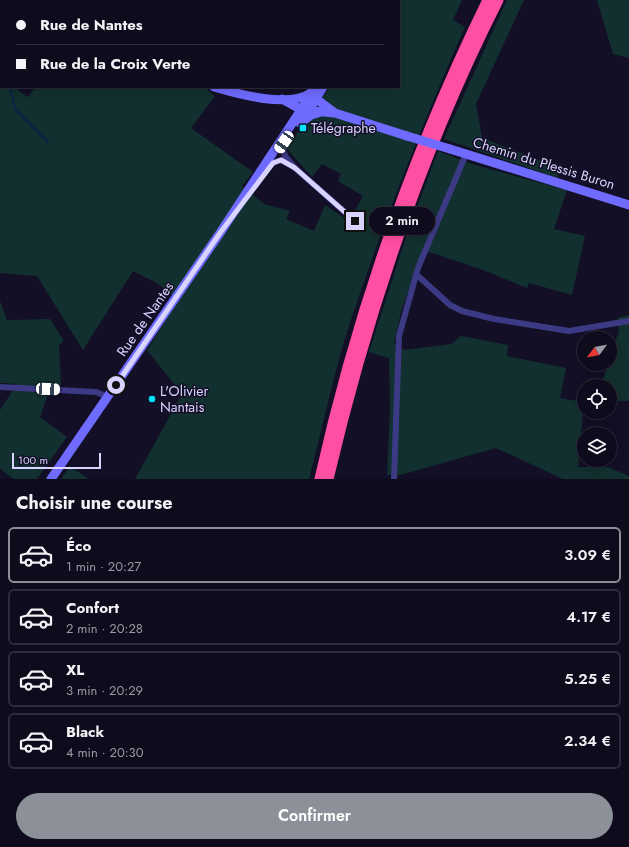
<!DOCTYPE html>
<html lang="fr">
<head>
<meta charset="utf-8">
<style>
	body { margin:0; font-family:Jost,sans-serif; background:#1c1929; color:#f1f3f6; height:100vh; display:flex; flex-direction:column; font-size:15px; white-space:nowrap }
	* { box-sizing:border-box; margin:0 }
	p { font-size:13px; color:#9b9ba3 }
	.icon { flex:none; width:22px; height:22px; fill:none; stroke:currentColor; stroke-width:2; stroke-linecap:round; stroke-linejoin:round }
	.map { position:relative; height:479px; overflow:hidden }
	.sheet { display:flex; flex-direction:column; background:#0e0b1c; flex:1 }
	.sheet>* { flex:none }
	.hud { position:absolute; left:0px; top:0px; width:400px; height:88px; box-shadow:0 2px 10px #0003,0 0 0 1px #2e2b3b; display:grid; align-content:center; height:88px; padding:0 16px; background:#0e0b1c }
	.needle { width:26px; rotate:238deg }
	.controls { position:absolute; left:577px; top:331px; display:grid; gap:8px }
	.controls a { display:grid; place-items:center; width:40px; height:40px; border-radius:50%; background:#0e0b1c; box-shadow:0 2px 10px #0003,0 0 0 1px #2e2b3b; font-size:20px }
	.scale { position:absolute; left:12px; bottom:10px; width:89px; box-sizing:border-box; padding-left:4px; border:2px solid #d9d4ff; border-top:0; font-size:11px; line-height:14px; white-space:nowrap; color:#d9d4ff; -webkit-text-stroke:3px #130f26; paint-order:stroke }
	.end { position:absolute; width:18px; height:18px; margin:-9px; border:5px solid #d9d4ff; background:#111; box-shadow:0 0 0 2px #111 }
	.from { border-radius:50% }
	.bubble { position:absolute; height:28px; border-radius:14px; background:#0e0b1c; box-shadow:0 2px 10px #0003,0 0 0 1px #2e2b3b; font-size:13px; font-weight:600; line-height:28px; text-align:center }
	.car { position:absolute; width:12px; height:24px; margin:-12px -6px; border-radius:5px; box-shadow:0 0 3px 1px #0007; background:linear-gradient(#fff 24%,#345 0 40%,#fff 0 76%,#345 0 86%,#fff 0) }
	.hud b { display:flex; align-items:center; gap:14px; height:38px; font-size:15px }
	.hud b+b { border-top:1px solid #2e2b3b }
	.hud i { width:10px; height:10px; background:#f1f3f6 }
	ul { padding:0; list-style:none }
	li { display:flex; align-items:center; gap:12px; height:56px; margin:0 8px 6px; padding:0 8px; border:2px solid #2e2b3b; border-radius:6px }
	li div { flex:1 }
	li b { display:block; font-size:15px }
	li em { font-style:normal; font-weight:600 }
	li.on { border-color:#8c9099 }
	li>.icon { width:36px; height:36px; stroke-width:1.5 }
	h2 { padding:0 16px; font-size:18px; line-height:48px }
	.cta { display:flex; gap:8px; margin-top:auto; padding:8px 16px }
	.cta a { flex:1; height:46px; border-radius:24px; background:#8c9099; color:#fff; font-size:16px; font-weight:600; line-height:46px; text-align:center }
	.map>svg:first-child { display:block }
</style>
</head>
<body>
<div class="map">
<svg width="629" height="479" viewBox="0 0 629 479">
	<rect width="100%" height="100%" fill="#130f26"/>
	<path fill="#12302f" d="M0,0H229L1,1V87H19L18,90L28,97L35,87H204L215,96L191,128L253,172L242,186L264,204L290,211L286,219L314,231L325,205L349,221L363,196L338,181L341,174L322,164L312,177L287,149L304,122L330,87H399V1L397,0H462L453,20L465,27C421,127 381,228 347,332C332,380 322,430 309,479H135L182,394L147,350L179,299L155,282L133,271L83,350L37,276L0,273Z
		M507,0H524L476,104L482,138L562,169L557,178L444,139Z
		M597,0H629V58L613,54Z
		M438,151L475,165L567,190L554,229L585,236L572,295L529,283L527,288L483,270L423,250L401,312L394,344L404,350L451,344L461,336L508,345L507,356L566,368L560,398L584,402L578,467H608L629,476V479H563L496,448L400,475H387L390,408L389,358L369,352L406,237Z
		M0,301L7,320L50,319L64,341L59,345L61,386H51L40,417L67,437L37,479H14L0,469V410L17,384L0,383Z
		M629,315V401H610V386H597L604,377L608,364H610V358L619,331L617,318Z
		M70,466L89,479H61Z"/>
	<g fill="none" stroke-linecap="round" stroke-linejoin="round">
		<path stroke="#0c2248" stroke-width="2" d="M0,0L1,2
			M10,87L15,109L48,142"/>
		<path stroke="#3d3a85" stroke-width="6" d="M283,148L285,156L295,168L355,221
			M273,163L281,160L289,164
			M417,275L450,305L462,311L494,319L569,331L629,321
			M0,387L96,392L108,397
			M394,479L399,336L418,268L466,154"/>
		<path stroke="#6f6bff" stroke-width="9" d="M361,1V0
			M0,24H1
			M214,87C238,94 290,109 312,92
			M282,99L302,110L335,113L407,136
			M311,99L319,101L335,113
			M311,107L323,87
			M300,123L311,115L318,113
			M450,149L629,205
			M51,479L220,233L316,87"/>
		<path stroke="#ff4fa3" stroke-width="11" d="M320,479C357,313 413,153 488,0
			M328,479C367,313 421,152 498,0"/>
		<path stroke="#6f6bff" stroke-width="9" d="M407,136L450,149"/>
	</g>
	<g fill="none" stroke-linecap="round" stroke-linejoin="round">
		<path stroke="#d9d4ff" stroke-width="5" d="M116,385L220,233L273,163L281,160L295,168L355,221"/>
	</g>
	<g fill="#00e5ff" stroke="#130f26" stroke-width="1.5">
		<rect x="299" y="124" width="8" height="8" rx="2"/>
		<circle cx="152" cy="399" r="4"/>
	</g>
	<g text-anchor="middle" stroke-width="3" stroke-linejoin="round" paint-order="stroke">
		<g font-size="14" fill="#d9d4ff" stroke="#130f26" text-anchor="start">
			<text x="311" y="133">Télégraphe</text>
			<text x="160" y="396">L'Olivier<tspan x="160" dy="16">Nantais</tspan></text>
		</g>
		<g font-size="14" fill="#d9d4ff" stroke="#130f26">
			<text transform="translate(544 163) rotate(17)" y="5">Chemin du Plessis Buron</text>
			<text transform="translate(145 319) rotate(-55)" y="5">Rue de Nantes</text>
		</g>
	</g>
</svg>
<div class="controls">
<a><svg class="needle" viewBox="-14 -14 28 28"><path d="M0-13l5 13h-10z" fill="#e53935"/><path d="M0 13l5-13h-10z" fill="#9b9ba3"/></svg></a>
<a><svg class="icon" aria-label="locate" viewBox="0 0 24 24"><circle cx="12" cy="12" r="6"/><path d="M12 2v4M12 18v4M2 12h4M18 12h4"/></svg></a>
<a><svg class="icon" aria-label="layers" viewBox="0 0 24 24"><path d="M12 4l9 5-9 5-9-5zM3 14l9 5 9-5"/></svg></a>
</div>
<div class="scale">100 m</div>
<i class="end from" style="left:116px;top:385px"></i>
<i class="end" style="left:355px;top:221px"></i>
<div class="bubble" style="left:369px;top:207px;width:66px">2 min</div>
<i class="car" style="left:284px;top:142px;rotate:214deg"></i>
<i class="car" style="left:48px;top:389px;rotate:93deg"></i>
<div class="hud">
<b><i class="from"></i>Rue de Nantes</b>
<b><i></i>Rue de la Croix Verte</b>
</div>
</div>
<section class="sheet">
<h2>Choisir une course</h2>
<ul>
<li class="on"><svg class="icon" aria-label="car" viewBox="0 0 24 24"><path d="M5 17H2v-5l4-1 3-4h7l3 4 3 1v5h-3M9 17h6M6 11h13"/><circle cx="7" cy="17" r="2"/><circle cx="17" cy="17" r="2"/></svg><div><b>Éco</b><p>1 min · 20:27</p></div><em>3.09 €</em></li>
<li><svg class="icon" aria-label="car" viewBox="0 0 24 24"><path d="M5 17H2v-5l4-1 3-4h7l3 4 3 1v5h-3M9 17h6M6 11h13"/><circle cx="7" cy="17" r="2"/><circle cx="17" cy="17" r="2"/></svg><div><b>Confort</b><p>2 min · 20:28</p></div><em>4.17 €</em></li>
<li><svg class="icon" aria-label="car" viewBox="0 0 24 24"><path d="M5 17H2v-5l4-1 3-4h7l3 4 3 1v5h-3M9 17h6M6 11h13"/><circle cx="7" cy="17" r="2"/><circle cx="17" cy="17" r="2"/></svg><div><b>XL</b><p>3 min · 20:29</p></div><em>5.25 €</em></li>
<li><svg class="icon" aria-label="car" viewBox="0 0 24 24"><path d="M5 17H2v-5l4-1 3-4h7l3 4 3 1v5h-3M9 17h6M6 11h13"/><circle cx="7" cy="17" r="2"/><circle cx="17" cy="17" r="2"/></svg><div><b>Black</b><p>4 min · 20:30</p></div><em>2.34 €</em></li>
</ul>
<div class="cta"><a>Confirmer</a></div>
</section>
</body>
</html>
